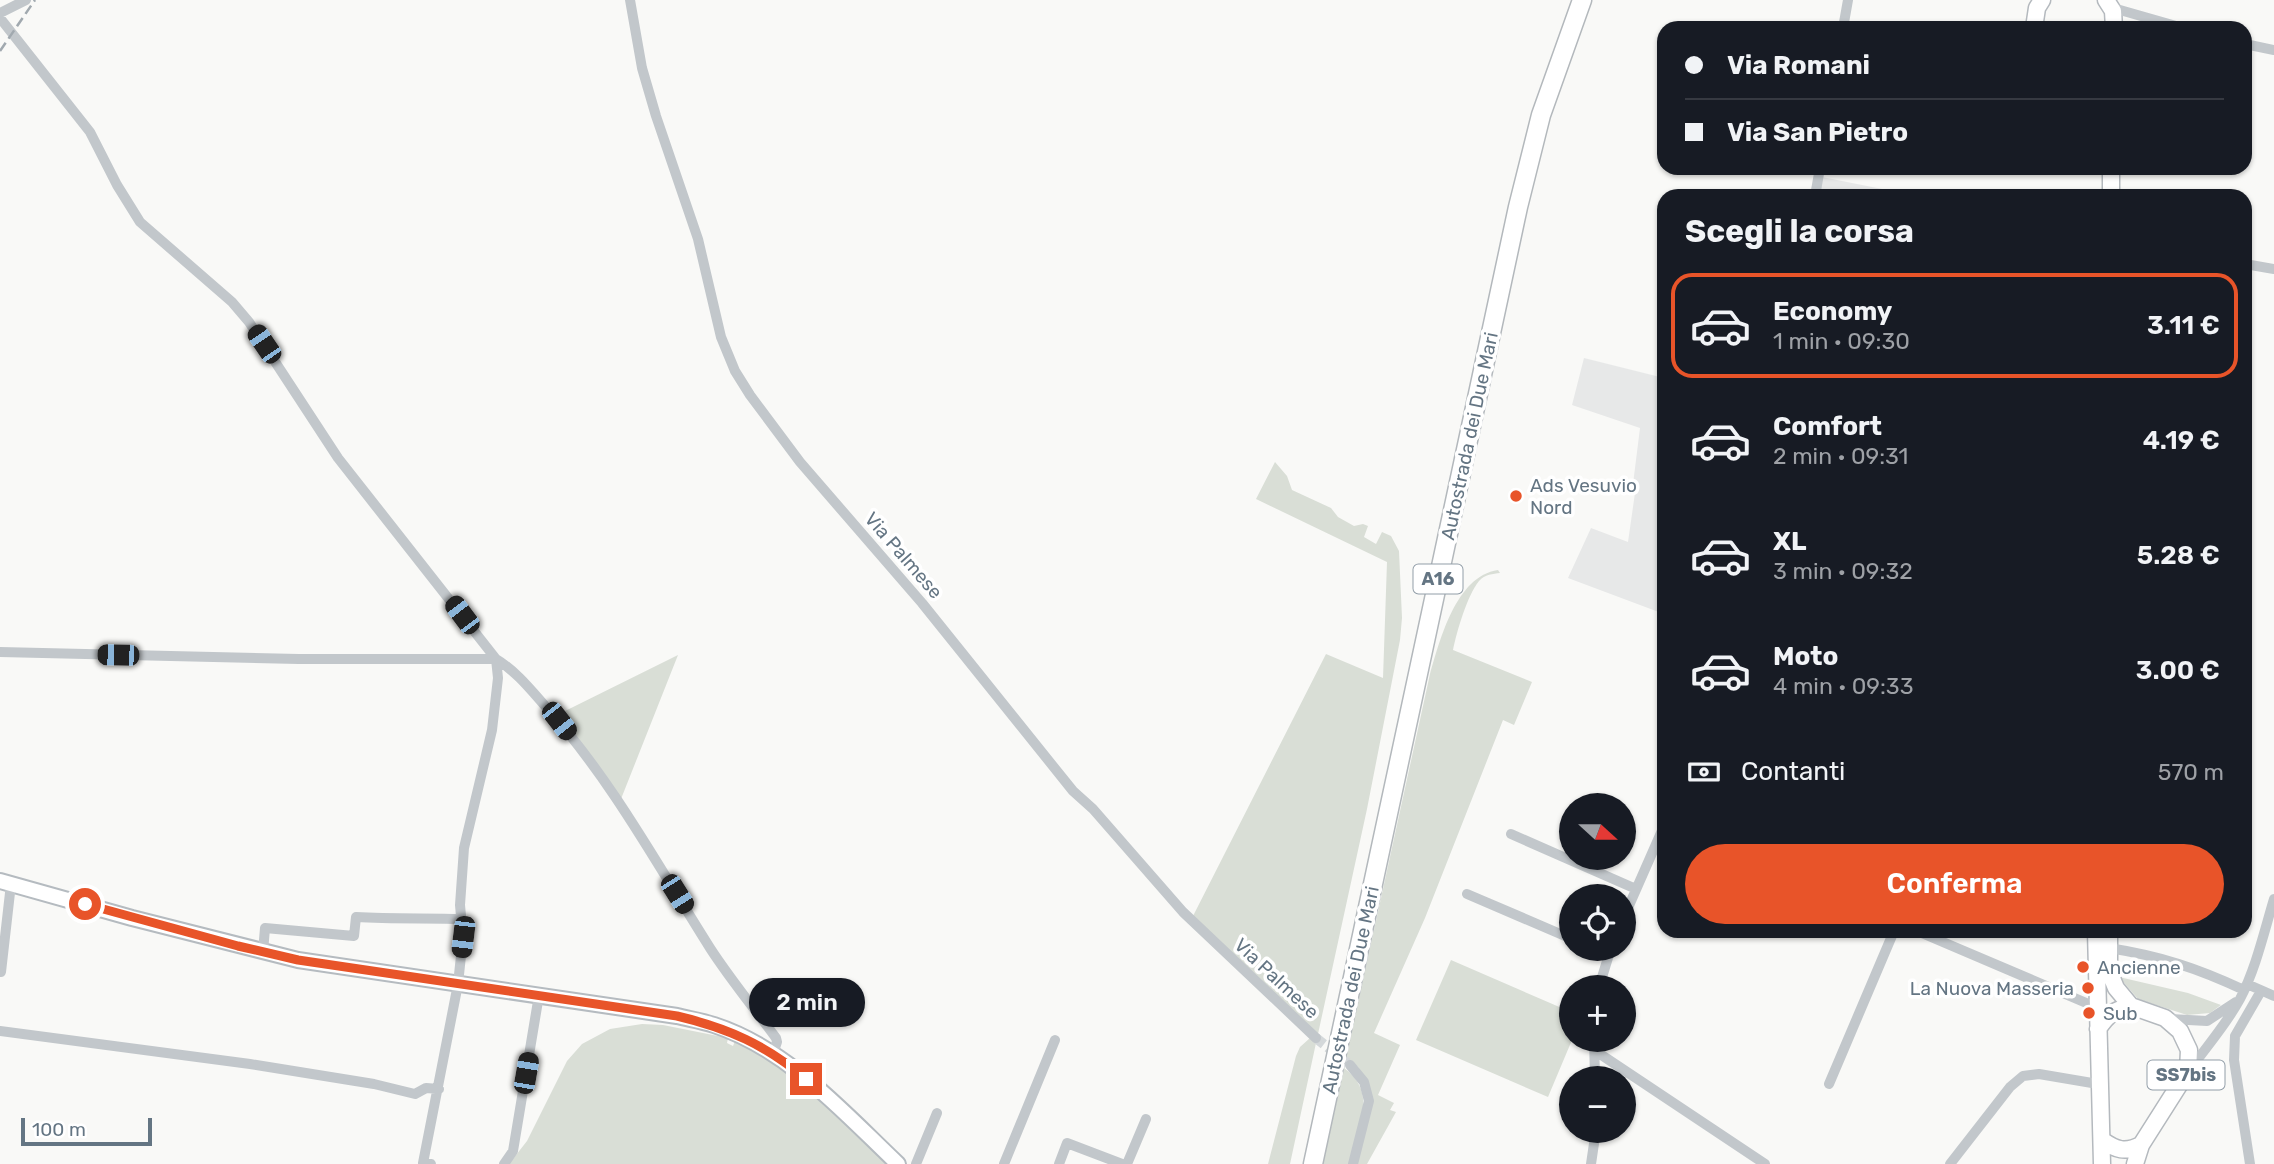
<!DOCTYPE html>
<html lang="it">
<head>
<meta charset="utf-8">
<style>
	body { margin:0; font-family:Rubik,sans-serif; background:#20242c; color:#f1f3f6; height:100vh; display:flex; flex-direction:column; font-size:26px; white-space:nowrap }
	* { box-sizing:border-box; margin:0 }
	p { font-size:23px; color:#9ea1a6 }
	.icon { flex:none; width:38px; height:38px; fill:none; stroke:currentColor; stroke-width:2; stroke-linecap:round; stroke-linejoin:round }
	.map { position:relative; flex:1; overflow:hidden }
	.details { position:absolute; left:1657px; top:189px; width:595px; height:749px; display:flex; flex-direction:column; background:#171b24; border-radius:21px; box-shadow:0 2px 5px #0004 }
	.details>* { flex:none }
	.guide { position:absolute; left:1657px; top:21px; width:595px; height:154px; border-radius:21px; box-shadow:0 2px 5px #0004; display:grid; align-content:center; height:154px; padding:0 28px; background:#171b24 }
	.needle { width:46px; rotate:111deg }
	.buttons { position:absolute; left:1559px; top:793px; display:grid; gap:14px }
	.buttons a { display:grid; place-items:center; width:77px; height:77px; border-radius:50%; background:#171b24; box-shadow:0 2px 5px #0004; font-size:35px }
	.scale { position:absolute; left:21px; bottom:18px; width:131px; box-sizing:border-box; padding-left:7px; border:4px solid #647583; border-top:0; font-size:19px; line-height:24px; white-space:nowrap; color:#647583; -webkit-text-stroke:5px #fff; paint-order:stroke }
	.end { position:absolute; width:32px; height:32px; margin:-16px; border:9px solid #e85429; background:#fff; box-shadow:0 0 0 4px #fff }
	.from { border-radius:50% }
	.bubble { position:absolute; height:49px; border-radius:24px; background:#171b24; box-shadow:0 2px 5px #0004; font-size:23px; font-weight:600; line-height:49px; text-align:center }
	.car { position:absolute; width:21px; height:42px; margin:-21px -10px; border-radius:9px; box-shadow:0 0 5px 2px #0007; background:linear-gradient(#222 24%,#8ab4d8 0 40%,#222 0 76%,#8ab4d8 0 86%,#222 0) }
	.guide b { display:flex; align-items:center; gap:24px; height:66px; font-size:26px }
	.guide b+b { border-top:2px solid #363941 }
	.guide i { width:18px; height:18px; background:#f1f3f6 }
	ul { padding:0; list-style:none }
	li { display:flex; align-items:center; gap:21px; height:105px; margin:0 14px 10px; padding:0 14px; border:4px solid transparent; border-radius:21px }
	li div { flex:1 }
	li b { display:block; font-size:26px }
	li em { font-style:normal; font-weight:600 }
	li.active { border-color:#e85429 }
	li>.icon { width:63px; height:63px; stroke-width:1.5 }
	h2 { padding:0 28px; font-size:32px; line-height:84px }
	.pay { display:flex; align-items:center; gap:18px; height:77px; padding:0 28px; font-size:26px }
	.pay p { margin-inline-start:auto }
	.action { display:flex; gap:14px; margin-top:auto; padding:14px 28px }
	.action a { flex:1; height:80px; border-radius:42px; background:#e85429; color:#fff; font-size:28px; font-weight:600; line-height:80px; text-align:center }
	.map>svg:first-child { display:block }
</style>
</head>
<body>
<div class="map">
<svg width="2274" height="1164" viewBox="0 0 2274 1164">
	<rect width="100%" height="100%" fill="#f9f9f7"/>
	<path fill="#e7e8e8" d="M1822,177L1912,195V196H1819Z
		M1584,358L1664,378V614L1568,578L1591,528L1628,542L1636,486L1633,484L1640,428L1572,405Z"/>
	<path fill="#d9ded6" d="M1275,462L1287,476L1292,490L1331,508L1338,517L1354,526L1363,524L1368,526L1364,537L1376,544L1382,532L1391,536L1399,551L1402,618L1400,640L1367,809L1318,1034L1193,916L1326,654L1383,678L1387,562L1256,499Z
		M1498,570L1500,573C1493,574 1485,574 1479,581C1467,596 1457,631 1453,650L1532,682L1514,725L1503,720L1425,918L1374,1033L1400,1045L1378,1095L1394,1103L1390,1110L1396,1112L1367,1164H1356L1369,1114L1363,1075L1358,1067L1346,1058L1430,674C1440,640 1456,576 1498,570Z
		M678,655L621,799L559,714Z
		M1451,960L1571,1012L1572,1040L1548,1097L1416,1040Z
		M2119,977L2188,993L2221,1005L2210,1013L2187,1015L2138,999Z
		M642,1024L663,1025L728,1038L727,1043L733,1046L735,1041C795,1068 840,1119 888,1164H509L527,1141L567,1061L582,1044L610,1029Z
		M1310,1038L1316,1043L1290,1164H1268L1296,1056L1300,1047Z
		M1344,1068C1379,1093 1358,1130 1349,1164H1323Z"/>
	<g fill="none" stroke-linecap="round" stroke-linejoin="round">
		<path stroke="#d4d8da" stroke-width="10" stroke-dasharray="10 5" stroke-linecap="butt" d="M1316,1038L1350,1065"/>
		<defs>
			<path id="secondary" d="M0,881L132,918L298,960L677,1016C689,1019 702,1021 714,1025C788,1049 843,1112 898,1164"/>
			<path id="primary" d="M2106,0L2113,11L2114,28
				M2034,28L2037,8L2042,0
				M2111,196V168
				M2096,931L2102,1164
				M2109,931V971L2116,988L2131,1006L2165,1018L2180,1031L2189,1050L2188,1071L2141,1145L2135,1164
				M2098,1029C2108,1014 2114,1010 2131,1006
				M2102,1140C2116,1150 2125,1153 2141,1145"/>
			<path id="highway" d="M1313,1164L1518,207L1541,115L1582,0"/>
		</defs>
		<use href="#secondary" stroke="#b5bbc0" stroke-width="18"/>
		<use href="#primary" stroke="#b4b9be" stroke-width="19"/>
		<use href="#highway" stroke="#b3b8bc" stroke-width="21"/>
		<path stroke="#c2c7cb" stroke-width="10" d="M630,0L642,68L656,116L698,239L721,337L735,371L750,395L800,462L922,603L1073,791L1093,809L1183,912L1316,1038
			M2113,8L2183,28
			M0,13L26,0
			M0,18L90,132L117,185L140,222L232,302L249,322L338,458L496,659C516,671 531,690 546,707C611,779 658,866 710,948C730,979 754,1008 776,1038L777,1042L773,1054
			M1843,28L1848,0
			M2245,44L2274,50
			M1815,196L1820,168
			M2245,264L2274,269
			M0,652L299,659H496
			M1511,834L1636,889
			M1467,894L1572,939
			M1624,917L1664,826
			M1917,931L2098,1008
			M1593,948L1608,955
			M2109,948C2160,956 2197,968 2244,990
			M263,952L265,928L354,936L356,917C391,919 426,918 462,919
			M1,972L11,884
			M2247,984L2274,996
			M1599,987L1611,948
			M2170,1019L2207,1021L2236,1002
			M0,1031L250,1064L374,1084L415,1094L426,1088L439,1089
			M1594,1040L1595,1078
			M1594,1050L1765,1164
			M1350,1065L1364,1082L1369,1101L1353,1164
			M2189,1071C2206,1047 2226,1025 2240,999C2256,968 2264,932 2274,899
			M1829,1084L1894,931
			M431,1164L423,1163L458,984L463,937L460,905L464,848L492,730L498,678L496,659
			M504,1164L513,1151L539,995
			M916,1164L937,1113
			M1004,1164L1055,1040
			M1059,1164L1067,1143L1122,1164
			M1127,1164L1146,1119
			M1591,1164L1596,1130
			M1950,1164L2010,1087L2023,1076L2039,1074L2098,1084
			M2250,1164L2234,1060L2235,1036L2261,991"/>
		<use href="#secondary" stroke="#fff" stroke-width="14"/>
		<use href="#primary" stroke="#fff" stroke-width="16"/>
		<use href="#highway" stroke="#fff" stroke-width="18"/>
		<path stroke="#a1a9af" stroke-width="2.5" stroke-dasharray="10 5" stroke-linecap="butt" d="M0,51L35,0"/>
	</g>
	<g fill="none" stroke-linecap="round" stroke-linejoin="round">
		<path stroke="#e85429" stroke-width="9" d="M85,904L238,946L298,960L677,1016C728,1028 766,1045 806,1079"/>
	</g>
	<g fill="#e85429" stroke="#fff" stroke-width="2.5">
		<circle cx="1516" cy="496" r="7"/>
		<circle cx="2083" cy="967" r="7"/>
		<circle cx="2088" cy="988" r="7"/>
		<circle cx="2089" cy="1013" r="7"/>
	</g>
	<g text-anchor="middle" stroke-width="7" stroke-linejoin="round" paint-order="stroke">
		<g fill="#fff" stroke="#929ea8" stroke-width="2">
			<rect x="1413.5" y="564.5" width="49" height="29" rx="5"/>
			<rect x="2147.5" y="1060.5" width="77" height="29" rx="5"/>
		</g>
		<g font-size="18" font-weight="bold" fill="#647583">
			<text x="1438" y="585">A16</text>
			<text x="2186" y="1081">SS7bis</text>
		</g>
		<g font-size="19" fill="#647583" stroke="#fff">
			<text transform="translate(1469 436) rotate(-78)" y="7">Autostrada dei Due Mari</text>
			<text transform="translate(904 555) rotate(49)" y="7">Via Palmese</text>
			<text transform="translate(1277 978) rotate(43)" y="7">Via Palmese</text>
			<text transform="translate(1350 990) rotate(-78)" y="7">Autostrada dei Due Mari</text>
		</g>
		<g font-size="19" fill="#647583" stroke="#fff" text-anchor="start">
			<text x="1530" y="492">Ads Vesuvio<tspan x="1530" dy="22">Nord</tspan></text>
			<text x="2097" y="974">Ancienne</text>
			<text x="2074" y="995" text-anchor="end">La Nuova Masseria</text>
			<text x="2103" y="1020">Sub</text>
		</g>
	</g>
</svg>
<div class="buttons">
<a><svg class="needle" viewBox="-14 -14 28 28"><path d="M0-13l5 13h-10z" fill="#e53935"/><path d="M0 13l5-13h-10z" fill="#9ea1a6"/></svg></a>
<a><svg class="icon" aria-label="locate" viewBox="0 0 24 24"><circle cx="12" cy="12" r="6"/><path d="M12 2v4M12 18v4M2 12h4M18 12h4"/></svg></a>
<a>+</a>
<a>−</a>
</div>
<div class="scale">100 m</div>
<i class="end from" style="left:85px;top:904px"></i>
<i class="end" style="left:806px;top:1079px"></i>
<div class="bubble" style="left:749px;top:978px;width:116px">2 min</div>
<i class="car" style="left:264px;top:344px;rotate:326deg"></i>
<i class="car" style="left:462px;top:615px;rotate:323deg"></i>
<i class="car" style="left:118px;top:655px;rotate:271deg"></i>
<i class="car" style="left:559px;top:721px;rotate:142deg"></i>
<i class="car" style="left:677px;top:894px;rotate:148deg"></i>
<i class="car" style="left:463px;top:937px;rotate:187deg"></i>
<i class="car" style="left:526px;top:1073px;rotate:10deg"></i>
<div class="guide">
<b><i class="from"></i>Via Romani</b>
<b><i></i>Via San Pietro</b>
</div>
<section class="details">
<h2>Scegli la corsa</h2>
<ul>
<li class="active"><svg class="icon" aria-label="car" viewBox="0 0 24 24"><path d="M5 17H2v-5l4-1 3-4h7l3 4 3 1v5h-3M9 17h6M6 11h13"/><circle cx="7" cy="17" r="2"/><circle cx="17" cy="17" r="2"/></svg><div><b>Economy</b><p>1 min · 09:30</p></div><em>3.11 €</em></li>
<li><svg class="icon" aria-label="car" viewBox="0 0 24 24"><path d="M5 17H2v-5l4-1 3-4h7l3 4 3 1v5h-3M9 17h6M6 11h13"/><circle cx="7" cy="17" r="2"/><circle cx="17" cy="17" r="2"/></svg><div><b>Comfort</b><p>2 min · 09:31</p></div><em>4.19 €</em></li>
<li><svg class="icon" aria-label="car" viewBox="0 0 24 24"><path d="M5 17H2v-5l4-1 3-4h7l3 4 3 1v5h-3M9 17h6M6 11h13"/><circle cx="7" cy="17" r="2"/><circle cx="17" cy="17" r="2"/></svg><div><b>XL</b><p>3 min · 09:32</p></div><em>5.28 €</em></li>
<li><svg class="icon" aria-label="car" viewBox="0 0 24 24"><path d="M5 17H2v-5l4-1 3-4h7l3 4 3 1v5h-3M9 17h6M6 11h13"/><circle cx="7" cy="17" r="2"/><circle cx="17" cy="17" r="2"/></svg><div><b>Moto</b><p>4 min · 09:33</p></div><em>3.00 €</em></li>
</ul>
<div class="pay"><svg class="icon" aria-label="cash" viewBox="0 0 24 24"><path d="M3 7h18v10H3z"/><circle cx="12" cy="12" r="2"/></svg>Contanti<p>570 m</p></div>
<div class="action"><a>Conferma</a></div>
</section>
</div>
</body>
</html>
